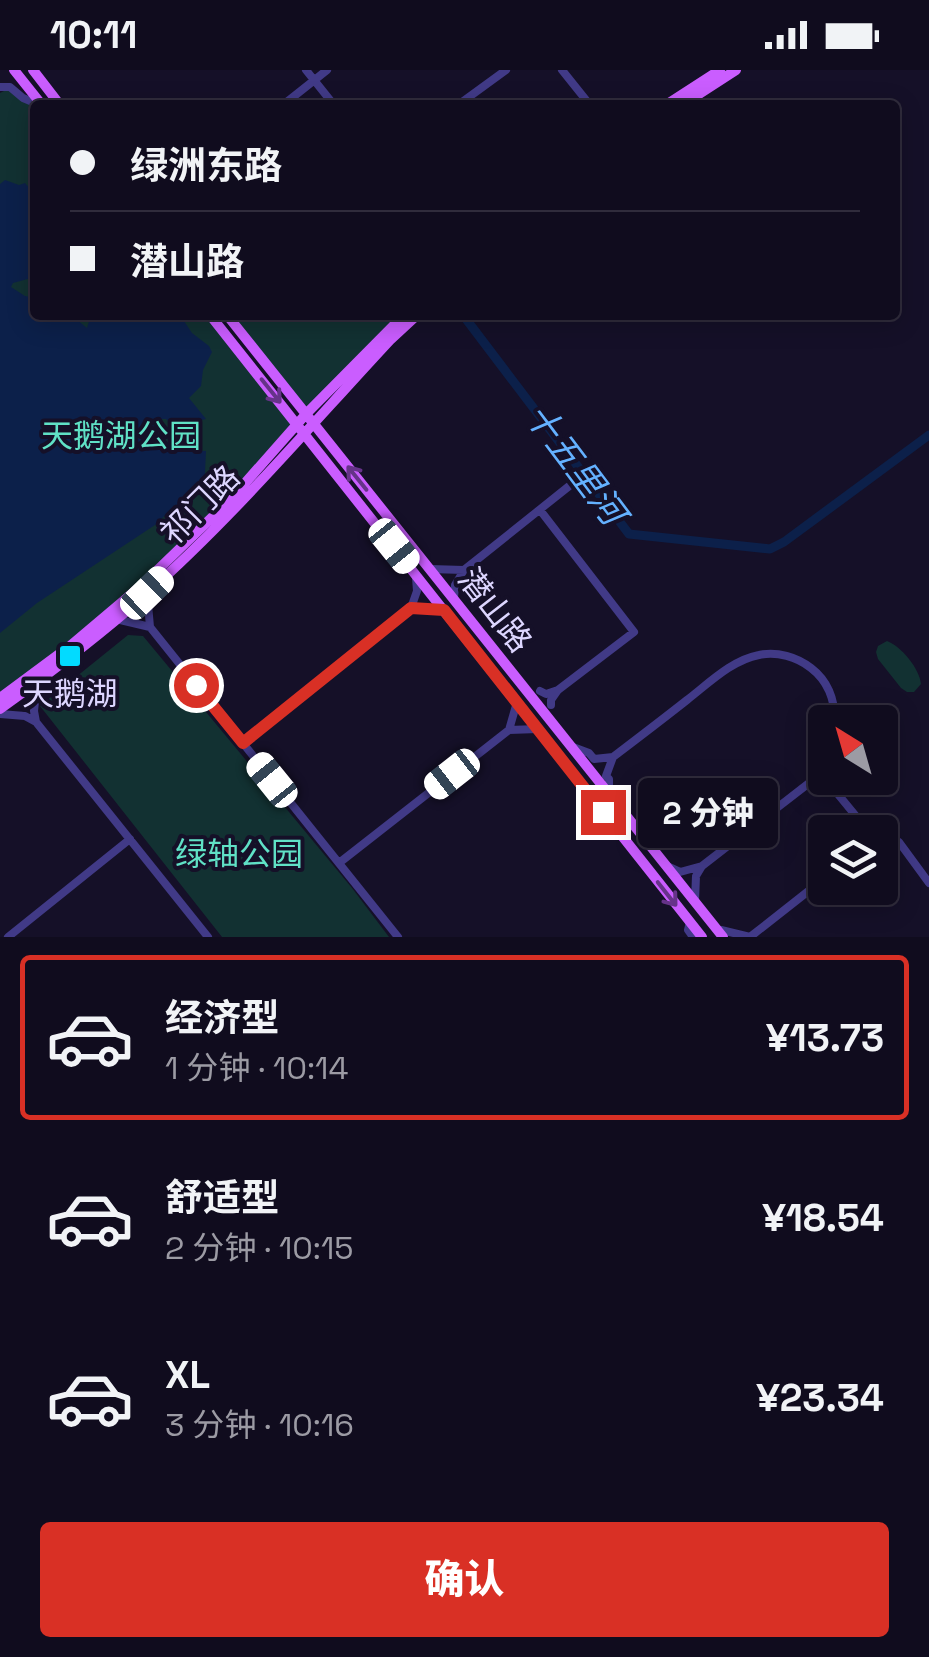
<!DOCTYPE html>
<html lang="zh">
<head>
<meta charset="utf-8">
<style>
	body { margin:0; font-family:"Space Grotesk","Noto Sans SC",sans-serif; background:#1e1a2b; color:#f1f3f6; height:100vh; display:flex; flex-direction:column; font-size:38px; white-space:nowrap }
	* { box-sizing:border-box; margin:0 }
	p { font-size:32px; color:#9c9ba4 }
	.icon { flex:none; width:55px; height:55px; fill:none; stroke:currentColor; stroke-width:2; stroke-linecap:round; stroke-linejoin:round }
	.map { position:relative; height:867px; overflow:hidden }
	.sheet { display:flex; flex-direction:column; background:#100c1e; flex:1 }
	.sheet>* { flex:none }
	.hud { position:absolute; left:30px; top:30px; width:870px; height:220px; border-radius:10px; box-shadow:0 5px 25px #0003,0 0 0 2px #302c3c; display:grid; align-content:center; height:220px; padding:0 40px; background:#100c1e }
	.needle { width:65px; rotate:323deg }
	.tools { position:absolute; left:808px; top:635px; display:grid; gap:20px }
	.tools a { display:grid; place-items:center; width:90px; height:90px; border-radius:10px; background:#100c1e; box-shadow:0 5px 25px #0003,0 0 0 2px #302c3c; font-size:50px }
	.end { position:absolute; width:45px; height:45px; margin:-22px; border:12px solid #d93025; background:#fff; box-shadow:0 0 0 5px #fff }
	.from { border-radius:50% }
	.bubble { position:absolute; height:70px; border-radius:10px; background:#100c1e; box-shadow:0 5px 25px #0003,0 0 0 2px #302c3c; font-size:32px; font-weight:800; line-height:70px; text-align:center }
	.car { position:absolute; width:30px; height:60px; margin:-30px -15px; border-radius:12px; box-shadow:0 0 8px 2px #0007; background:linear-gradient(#fff 24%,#345 0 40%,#fff 0 76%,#345 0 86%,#fff 0) }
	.hud b { display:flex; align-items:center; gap:35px; height:95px; font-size:38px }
	.hud b+b { border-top:2px solid #302c3c }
	.hud i { width:25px; height:25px; background:#f1f3f6 }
	ul { padding:18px 0 0; list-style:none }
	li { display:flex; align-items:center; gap:30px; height:165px; margin:0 20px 15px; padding:0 20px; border:5px solid transparent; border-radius:10px }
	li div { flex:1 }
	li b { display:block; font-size:38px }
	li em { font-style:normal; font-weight:800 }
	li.selected { border-color:#d93025 }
	li>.icon { width:90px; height:90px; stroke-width:1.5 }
	.action { display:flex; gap:20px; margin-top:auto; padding:20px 40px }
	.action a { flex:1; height:115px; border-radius:10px; background:#d93025; color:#fff; font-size:40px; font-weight:800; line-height:115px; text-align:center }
	.status { display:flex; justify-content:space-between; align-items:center; height:70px; padding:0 50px; background:#100c1e; direction:ltr }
	.status svg { height:28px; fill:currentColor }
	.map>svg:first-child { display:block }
</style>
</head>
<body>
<div class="status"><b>10:11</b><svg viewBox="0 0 49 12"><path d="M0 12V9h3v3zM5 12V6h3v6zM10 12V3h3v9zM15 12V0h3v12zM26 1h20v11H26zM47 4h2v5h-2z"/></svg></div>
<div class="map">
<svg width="929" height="867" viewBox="0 0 929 867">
	<rect width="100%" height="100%" fill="#151028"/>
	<path fill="#123132" d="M4,21H10L35,35V245H210L297,354L136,521L0,628V23Z
		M227,245H404L306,344Z
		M128,565L143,566L352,818L389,867H222L40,636Z
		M887,571C901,576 920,599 921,614L914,622H907L901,618L878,589L876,582L878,576Z"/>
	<path fill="#0c204a" d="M5,110L19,115L25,113L31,120L30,138H35V207L13,213L11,217L25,226L35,228V245H71L87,258L91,245H150L159,248L180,245L192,263L209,276L212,282L203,300L201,316L189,328L206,349C188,353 181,365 166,349H156L157,379L206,381L204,423C184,430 171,437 158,453L37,533L0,563V114Z"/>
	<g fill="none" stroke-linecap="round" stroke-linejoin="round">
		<path stroke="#0c204a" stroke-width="9" d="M463,245L629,464L770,479L784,472L929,365"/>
		<path stroke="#413a87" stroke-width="8" d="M306,0L334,35
			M562,0L590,35
			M0,17H10L23,28L40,35
			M283,35L327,0
			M458,35L506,0
			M540,440L634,562L558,620
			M430,499L464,500L455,515L454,528
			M464,500L573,413
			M416,508L417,521L411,538L444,540
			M116,549L150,557L147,523
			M150,557L398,867
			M540,621L546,624L558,620L551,630V635
			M517,632L509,660L538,659
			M0,644L25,646L36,652L34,641L37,612
			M36,652L208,867
			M243,673L411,538
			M573,677L589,683L594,689L613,687L606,706L609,709V725
			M825,684L822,694L823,706L869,762
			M613,687C638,668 663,649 687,630C709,613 732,590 759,585C777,581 797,587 811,598C828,611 835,631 835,652
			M880,765L885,763L899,772L929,813
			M339,793L509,660
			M667,796L680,802L702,796L696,806L695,831
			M702,796L822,703
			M690,852L688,860L693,867
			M721,860L750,867
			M8,867L130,769
			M750,867L825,808"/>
		<path stroke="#ca5dff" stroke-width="10" d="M14,0L42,35
			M33,0L60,35
			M666,35L720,0
			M682,35L736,0
			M210,245L702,867
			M227,245L723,867
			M0,628L70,576L141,516L231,429L306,344L404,245
			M0,639C50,603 99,566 145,525C233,447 310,356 390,270L417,245"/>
	</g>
	<defs><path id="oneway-shaft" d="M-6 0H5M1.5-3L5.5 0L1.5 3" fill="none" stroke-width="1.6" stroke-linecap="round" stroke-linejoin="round" transform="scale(2.5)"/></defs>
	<g stroke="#663389">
		<use href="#oneway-shaft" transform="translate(271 321) rotate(51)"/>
		<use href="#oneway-shaft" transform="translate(357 408) rotate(-129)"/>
		<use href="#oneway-shaft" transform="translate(667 824) rotate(52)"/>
	</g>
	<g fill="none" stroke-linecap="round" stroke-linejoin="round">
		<path stroke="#d93025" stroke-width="12" d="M196,615L243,673L411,538L444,540L603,742"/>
	</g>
	<rect fill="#02dbff" stroke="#151028" stroke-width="4" x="58" y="574" width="24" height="24" rx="5"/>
	<g text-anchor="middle" stroke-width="8" stroke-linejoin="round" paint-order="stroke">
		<g font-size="32" fill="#60e1c6" stroke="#151028">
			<text x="121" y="377">天鹅湖公园</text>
			<text x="239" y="795">绿轴公园</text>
		</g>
		<g font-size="32" fill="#ddd6ff" stroke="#151028">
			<text transform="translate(200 435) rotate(-45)" y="11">祁门路</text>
			<text transform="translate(495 540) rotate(52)" y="11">潜山路</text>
		</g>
		<g font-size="32" fill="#ddd6ff" stroke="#151028">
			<text x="70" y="635">天鹅湖</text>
		</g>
		<g font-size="35" font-style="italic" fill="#64b1ff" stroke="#151028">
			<text transform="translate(575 394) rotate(53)" y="12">十五里河</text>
		</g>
	</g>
</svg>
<div class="tools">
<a><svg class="needle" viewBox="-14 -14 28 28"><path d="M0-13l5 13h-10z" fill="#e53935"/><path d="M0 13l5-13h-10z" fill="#9c9ba4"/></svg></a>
<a><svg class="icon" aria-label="layers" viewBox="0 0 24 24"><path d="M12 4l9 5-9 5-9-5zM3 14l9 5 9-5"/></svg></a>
</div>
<i class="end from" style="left:196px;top:615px"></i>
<i class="end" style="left:603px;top:742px"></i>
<div class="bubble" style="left:638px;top:708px;width:140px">2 分钟</div>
<i class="car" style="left:394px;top:476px;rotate:141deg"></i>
<i class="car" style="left:147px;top:523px;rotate:46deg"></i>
<i class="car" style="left:452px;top:704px;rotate:232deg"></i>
<i class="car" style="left:272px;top:710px;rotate:321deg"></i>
<div class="hud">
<b><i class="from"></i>绿洲东路</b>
<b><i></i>潜山路</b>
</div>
</div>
<section class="sheet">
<ul>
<li class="selected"><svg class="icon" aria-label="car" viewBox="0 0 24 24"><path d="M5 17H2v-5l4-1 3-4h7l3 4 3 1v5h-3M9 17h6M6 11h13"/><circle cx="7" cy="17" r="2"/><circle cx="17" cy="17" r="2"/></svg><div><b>经济型</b><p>1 分钟 · 10:14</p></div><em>¥13.73</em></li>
<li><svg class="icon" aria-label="car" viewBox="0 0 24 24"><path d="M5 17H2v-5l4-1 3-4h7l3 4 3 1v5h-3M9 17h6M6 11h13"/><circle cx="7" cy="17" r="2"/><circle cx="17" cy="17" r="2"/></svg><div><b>舒适型</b><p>2 分钟 · 10:15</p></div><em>¥18.54</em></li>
<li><svg class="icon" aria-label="car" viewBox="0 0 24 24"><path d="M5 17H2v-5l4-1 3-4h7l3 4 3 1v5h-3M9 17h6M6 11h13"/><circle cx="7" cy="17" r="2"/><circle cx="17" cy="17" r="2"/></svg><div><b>XL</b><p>3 分钟 · 10:16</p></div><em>¥23.34</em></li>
</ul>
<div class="action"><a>确认</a></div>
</section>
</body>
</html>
